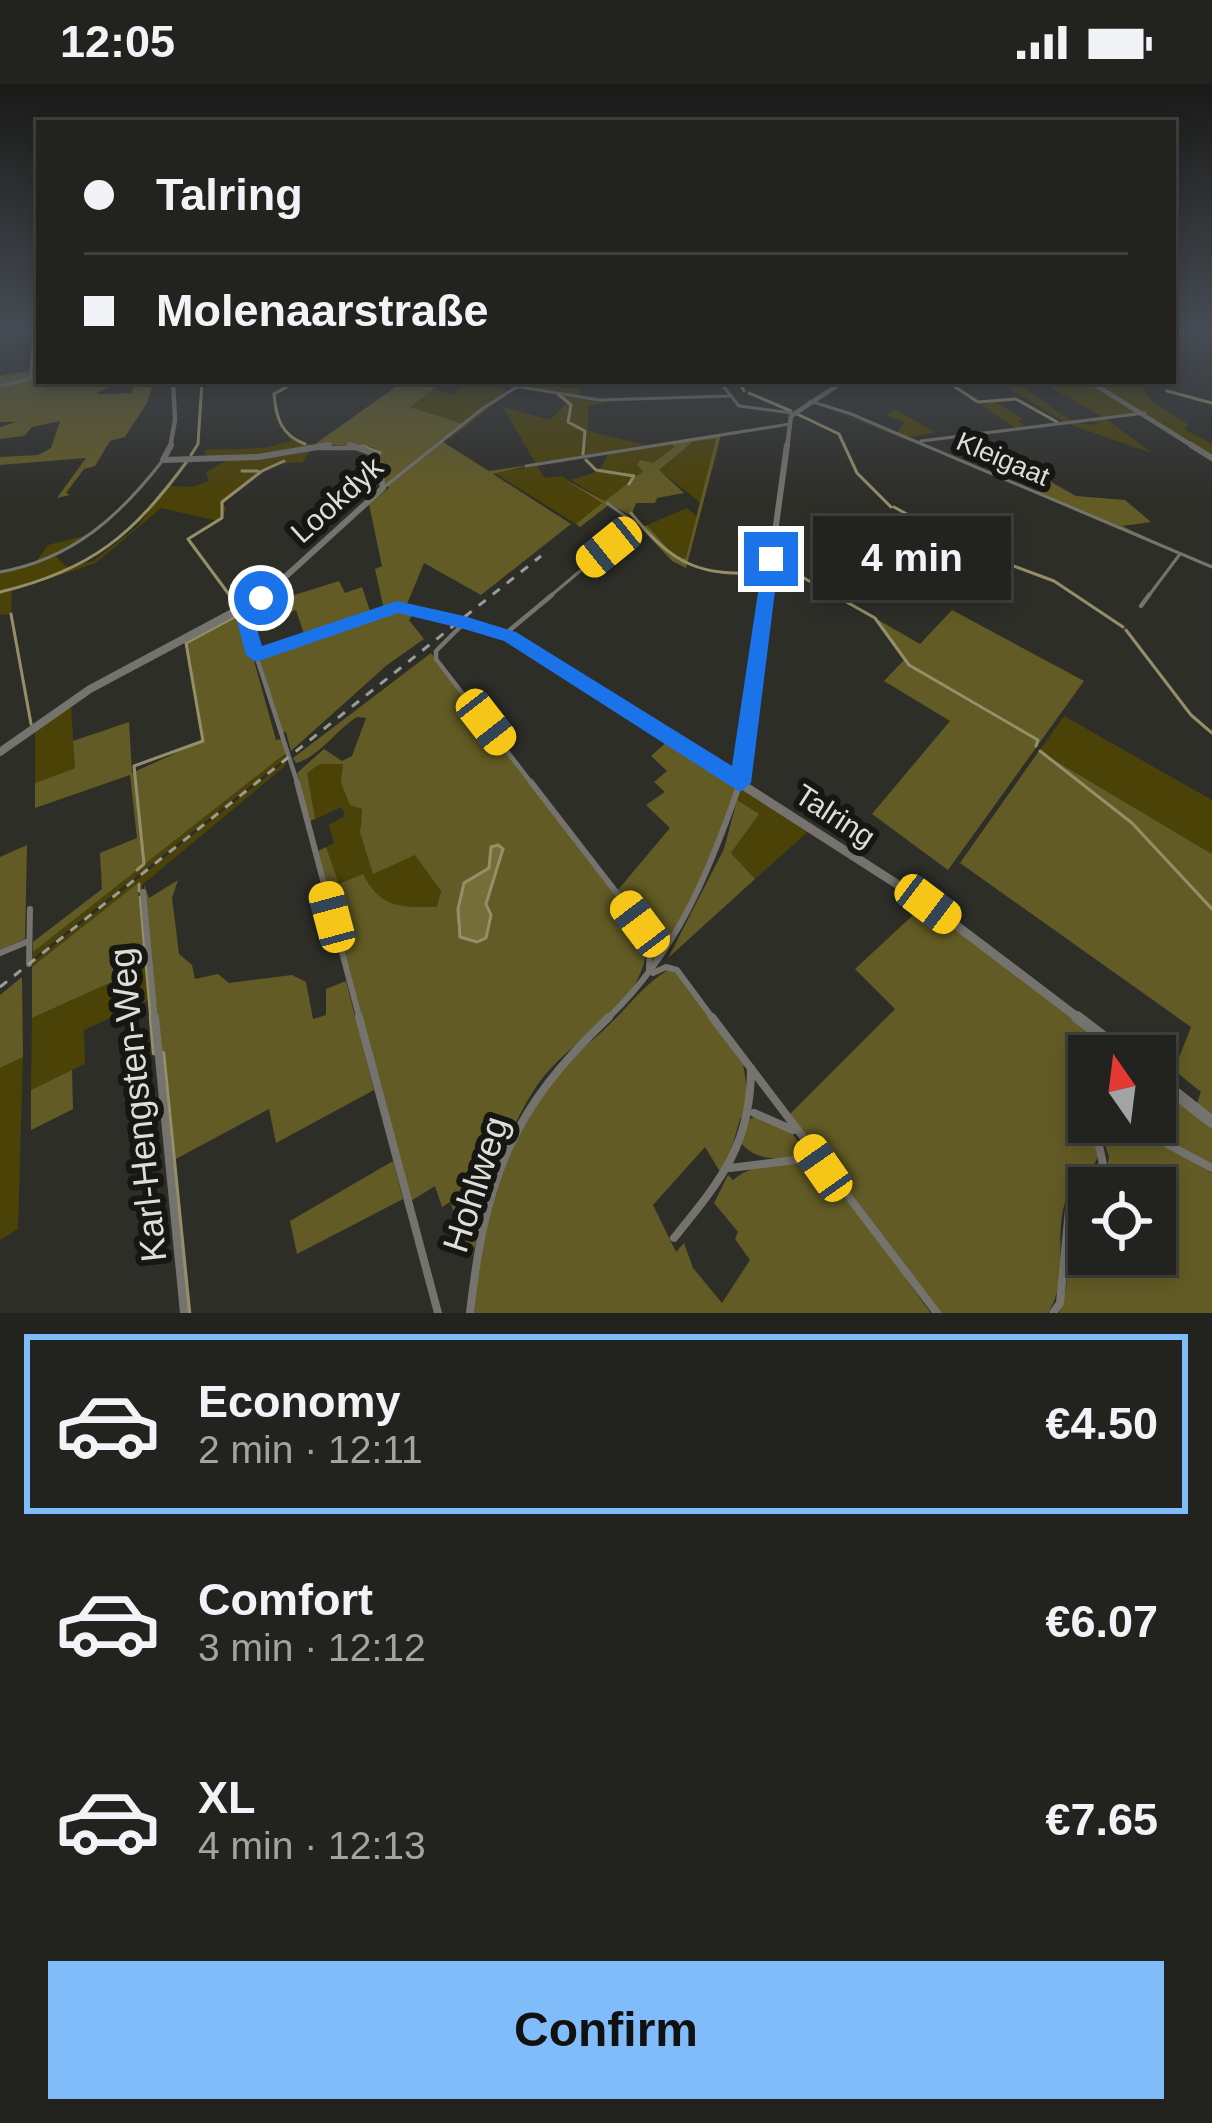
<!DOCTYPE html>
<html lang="en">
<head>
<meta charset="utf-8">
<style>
	body { margin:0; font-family:Helvetica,sans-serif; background:#2a2a28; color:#f1f3f6; height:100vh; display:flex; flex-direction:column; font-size:45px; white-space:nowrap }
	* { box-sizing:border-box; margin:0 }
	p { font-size:39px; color:#a2a4a4 }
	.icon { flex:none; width:66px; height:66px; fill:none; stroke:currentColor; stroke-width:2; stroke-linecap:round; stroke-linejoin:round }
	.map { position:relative; height:1229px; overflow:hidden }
	.side { display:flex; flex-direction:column; background:#22221f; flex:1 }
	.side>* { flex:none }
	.top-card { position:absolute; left:36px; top:36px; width:1140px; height:264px; border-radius:0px; box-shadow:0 6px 18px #0003,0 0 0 3px #3f3f3d; display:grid; align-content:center; height:264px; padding:0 48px; background:#22221f }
	.needle { width:78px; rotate:346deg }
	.fabs { position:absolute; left:1068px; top:951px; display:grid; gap:24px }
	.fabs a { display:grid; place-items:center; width:108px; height:108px; border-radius:0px; background:#22221f; box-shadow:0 6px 18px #0003,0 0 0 3px #3f3f3d; font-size:60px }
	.end { position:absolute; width:54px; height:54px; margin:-27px; border:15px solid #1a73e8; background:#fff; box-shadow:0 0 0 6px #fff }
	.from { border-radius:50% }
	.bubble { position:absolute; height:84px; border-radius:0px; background:#22221f; box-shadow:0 6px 18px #0003,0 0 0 3px #3f3f3d; font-size:39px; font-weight:700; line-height:84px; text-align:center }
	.car { position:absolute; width:36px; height:72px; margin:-36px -18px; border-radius:15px; box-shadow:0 0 9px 3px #0007; background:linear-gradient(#f5c518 24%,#345 0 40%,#f5c518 0 76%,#345 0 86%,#f5c518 0) }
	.top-card b { display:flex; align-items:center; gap:42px; height:114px; font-size:45px }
	.top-card b+b { border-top:3px solid #3f3f3d }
	.top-card i { width:30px; height:30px; background:#f1f3f6 }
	ul { padding:21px 0 0; list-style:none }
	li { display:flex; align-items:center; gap:36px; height:180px; margin:0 24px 18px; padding:0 24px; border:6px solid transparent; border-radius:0px }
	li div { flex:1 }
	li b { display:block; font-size:45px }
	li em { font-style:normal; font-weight:700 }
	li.current { border-color:#81bcfa }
	li>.icon { width:108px; height:108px; stroke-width:1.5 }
	.action { display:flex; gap:24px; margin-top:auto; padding:24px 48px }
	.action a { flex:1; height:138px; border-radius:0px; background:#81bcfa; color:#111; font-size:48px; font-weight:700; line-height:138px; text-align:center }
	.status { display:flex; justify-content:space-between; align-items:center; height:84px; padding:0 60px; background:#22221f; direction:ltr }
	.status svg { height:33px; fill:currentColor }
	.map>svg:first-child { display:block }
</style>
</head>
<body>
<div class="status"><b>12:05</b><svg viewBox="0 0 49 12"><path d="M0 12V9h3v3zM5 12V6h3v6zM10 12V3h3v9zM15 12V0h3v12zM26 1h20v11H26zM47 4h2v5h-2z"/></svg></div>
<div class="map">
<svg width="1212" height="1229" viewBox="0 0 1212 1229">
	<rect width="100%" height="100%" fill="#2e2e29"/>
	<path fill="#4b4208" d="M296,297H297L274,311C281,375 322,359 372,363L381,368L387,401L380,397L378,370L372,366L313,363L302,379C270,375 246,400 222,418L226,425L221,436L189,456L239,525L186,455L217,437L161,424L96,479L12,507L11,529L33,641C105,591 162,570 241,530L118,592L71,622L75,684L35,699V648L0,670L108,594L0,667L31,643L11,530L0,531V487L35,479L48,461L95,449L142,403C113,438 84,456 44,475L56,472L66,483L93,477L137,443L187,376L170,402L192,403L209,397L206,388L231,374H205V366L264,364L291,357L275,331L273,311Z
		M471,297L509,308L445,359L463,341L409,323L434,305L453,310Z
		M527,297H559L561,303L582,306L576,313L618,316L588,322V347L646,361L536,380L503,323L550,336L567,318L557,309L520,302Z
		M998,297C1037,297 1058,346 1099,340L1087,335L1101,332L1040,297H1138L1153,318L1189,341L1184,345L1212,360V373L1174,347L1212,377L1143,330L1106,335L1152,369L1068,340L916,357L951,373L811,319L896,350L904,338L886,331L895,325L936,349L907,353L913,357L1015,344L980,320L996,318L1023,335L1018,337L1025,343L1064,338Z
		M711,354L717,357L701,419L659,386L694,357Z
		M671,359L674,362L652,380L639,377L644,386L605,417L571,396L599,387L608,370Z
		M537,382L545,394L562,392L603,419L576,440L495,389Z
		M687,424L697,433L686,474L677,475L647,441Z
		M1064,632L1212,716V770L1039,667Z
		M286,669L287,673L32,875L33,868Z
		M287,676L285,682L142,801L156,970L153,972L147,917L84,946L85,980L31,1006L32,934L145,883L137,801L32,883V879Z
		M320,680H344L351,715L362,725L360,741L374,789L415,770L441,807L438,823H390L374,811L339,801L326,763L334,759L329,741L345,732L342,723L315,735L312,731L307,689Z
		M742,703L810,746L755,795L731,769L758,730L737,716Z
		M23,973L18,1145L0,1156V984Z"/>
	<path fill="#635b25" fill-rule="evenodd" d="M28,287L30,297V290L39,289V297H118L96,310L131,309L136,297H154L147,319L125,353L110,357L95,382L84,385L66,409L70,411L57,414L86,374L0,381V373L38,371L51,364L60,337L32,343L24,352L0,355V343L16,338H0V292Z
		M404,297H444L410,323L463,340L443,358L489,387L536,380L493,390L571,440L481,511L424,479L407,520L384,526L375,485L382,482L369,420L389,404L382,395L380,368L372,363L315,360Z
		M721,351L686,484L672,477L641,444L647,441L677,475L686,474L716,355L694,357L659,386L684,409L657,414L655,419H636L631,432L610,420L580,443L576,440L602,419L566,396L605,417L643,387L637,381L640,376L653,379L674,363L671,359Z
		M1013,390L1051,398L1076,412L1125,416L1151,438L1122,442L1176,467L1035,408L1044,406Z
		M285,497L291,512L339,497L345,509L362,503L371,530L305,553L296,526L285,530L262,516Z
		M395,525L414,529L409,536L424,555L387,581L291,667L286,648L281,649L259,572Z
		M952,526L1084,597L948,786L872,730L950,637L884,597L904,576L875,534L920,560Z
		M241,530L276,656L282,655L286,669L33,868V858L102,805L100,769L137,754L130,691L35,724V699L75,684L73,657L129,638L132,689L202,657L185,559Z
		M431,569L648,853C645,931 571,948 534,1006C501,1057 488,1116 472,1173L450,1118L442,1123L435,1102L411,1117L318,767L326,763L339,800L363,790C381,825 400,823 437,823L441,807L415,771L373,790L360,748L362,725L350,721L341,699L343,680H320L307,689L315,735L310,737L297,689L324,665L342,677L352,672L366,634L357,633C336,646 319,673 296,679L293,674ZM503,765L486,819L491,831L486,854L457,843L472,797L489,784L493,768Z
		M669,656L737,700C718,764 693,826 652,880C655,848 636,831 617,807L670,744L646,721L665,708L654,698L667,687L651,672Z
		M1039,667L1212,770V1035L1196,1022L1201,1008L1174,986L1191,943L960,779Z
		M737,716L759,730L731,769L755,795L668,874L724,765Z
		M27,761L25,855L0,866V773Z
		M178,796L172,814L179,870L192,881L195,895L218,890L229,899L292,891L306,898L313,935L326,931V905L346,897L374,1006L276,1059L269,1025L172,1077L144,800L149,814Z
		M137,800L145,883L32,934V883Z
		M925,820L1123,972H1089L1086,1033L1099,1069C1094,1090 1073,1095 1066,1115C1053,1152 1070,1195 1048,1229H941L788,1032L895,925L855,885Z
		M668,886L676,889L743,980L750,1023L740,1035L725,1087L719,1086L705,1063L653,1121L676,1168L684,1159L693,1184L722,1219L750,1176L735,1155L738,1148L714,1119L728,1091L733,1096C752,1080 788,1074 812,1085C842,1099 907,1198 931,1229H474C480,1145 503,1052 559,987C575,968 597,954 614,936C632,918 645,900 668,886Z
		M22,893L23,973L0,984V911Z
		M72,986L73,1025L31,1046V1006Z
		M1155,997L1212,1043V1081L1137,1038H1155Z
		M757,1033L792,1049L812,1077C786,1072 759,1081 741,1059L749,1035Z
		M1097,1038C1140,1038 1176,1067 1212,1089V1229H1059L1066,1205L1073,1119L1107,1083L1109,1073ZM1089,1104H1155V1170H1089Z
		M393,1077L403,1115L297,1170L290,1137Z"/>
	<path fill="#766e39" stroke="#958f69" stroke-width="3" d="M498,761L503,765L486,820L491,831L486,854L477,858L460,853L458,825L464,799L489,784L491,763Z"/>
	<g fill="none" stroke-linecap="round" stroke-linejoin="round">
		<path stroke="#958f69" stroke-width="3" d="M297,297L274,310C276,334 281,351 305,360
			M739,297L744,307
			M946,297L978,318L1016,315L1057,338
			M1167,307L1212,319
			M749,309L791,327
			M558,310L571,321L568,338L585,347L583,370
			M795,329L839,350L857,389L891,423
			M362,362L380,369
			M191,371L198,360L202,297
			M586,376L596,386L634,392L629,400
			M242,387H258
			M894,423L944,451L941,455L1054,497L1123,543
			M631,429C674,482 699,492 766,489
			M773,481L779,480L875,534L909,581L1038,656L1036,662
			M0,508C92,486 133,451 188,376
			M239,524L188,455L222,434V418L262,387L284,377
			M11,530L31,640
			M1126,546L1191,631L1212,649
			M1040,667L1132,739L1212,825
			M137,786L144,780L134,682L203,657L186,559L240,530
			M139,800V807
			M140,813L151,936"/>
		<path stroke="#958f69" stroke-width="4.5" d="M151,933L154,969
			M163,969L189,1229"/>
		<path stroke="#74736d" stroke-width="3" d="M484,297L600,316L730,312
			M719,297L739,322L792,329
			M0,302L30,295L35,243
			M810,317L851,330L1212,483
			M921,357L1145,329
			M526,382L790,340
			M383,404L482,325L526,297
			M0,488C72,475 119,433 163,376
			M548,514L636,440L607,419
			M1147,514L1180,470"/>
		<path stroke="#74736d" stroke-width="4.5" d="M1141,522L1149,511
			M464,539L436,567V575L533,701
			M505,550L552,511
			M256,571L298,701"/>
		<path stroke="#74736d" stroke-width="6" d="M297,698L360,936
			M531,698L650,852L649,886
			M143,808L155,936
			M0,869L29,857
			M29,880L30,825
			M653,889L666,883L677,886L714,936
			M606,936C676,870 709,789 740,699"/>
		<path stroke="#74736d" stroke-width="8" d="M155,933L184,1229
			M359,933L438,1229
			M712,933L937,1229
			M754,1029L793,1046
			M1126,1038L1212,1084
			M730,1084L796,1076L819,1083
			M674,1154C721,1096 751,1061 751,984
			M470,1229C485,1096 510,1026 609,933
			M1053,1229L1060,1219L1070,1115L1103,1080L1094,1038"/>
		<path stroke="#74736d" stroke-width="4.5" d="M170,364L175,336L173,297
			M308,364H364
			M787,364L791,332L844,297"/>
		<path stroke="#74736d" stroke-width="6" d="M164,374L171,361
			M163,376L258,373L329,361
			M262,514L383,404L377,371L350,361
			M766,514L787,361"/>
		<path stroke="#74736d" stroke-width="8" d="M243,526L256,571L397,523L510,552L743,701
			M0,668L90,605L266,511
			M740,699L766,511"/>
		<path stroke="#74736d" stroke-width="9" d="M738,698L928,820L1081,936"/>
		<path stroke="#74736d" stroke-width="12" d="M1077,933L1128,972
			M1155,993L1212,1038"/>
		<path stroke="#74736d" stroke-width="4.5" d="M1089,297L1196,364"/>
		<path stroke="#74736d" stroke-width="6" d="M1191,361L1212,374"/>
		<path stroke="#9b9b97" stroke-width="3" stroke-dasharray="9 9" stroke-linecap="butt" d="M0,903L541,472"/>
	</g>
	<linearGradient id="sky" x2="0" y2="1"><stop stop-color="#191917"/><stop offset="0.59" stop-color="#464c54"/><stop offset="1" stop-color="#464c54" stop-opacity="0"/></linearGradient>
	<rect width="1212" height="415" fill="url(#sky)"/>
	<path fill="#1a73e8" d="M771,470L779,475L751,699L740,708L504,557L464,545L398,529L256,578L246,571L234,526L255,510H267V519L252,528L262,562L397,517L464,532L516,548L732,682L763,475Z"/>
	<g text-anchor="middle" stroke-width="12" stroke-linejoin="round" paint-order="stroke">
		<g font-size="27" fill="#ddddd9" stroke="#161613">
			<text transform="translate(1003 375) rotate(23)" y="9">Kleigaat</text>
		</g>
		<g font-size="30" fill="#ddddd9" stroke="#161613">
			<text transform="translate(337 416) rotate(-42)" y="10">Lookdyk</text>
			<text transform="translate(835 732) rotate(33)" y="10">Talring</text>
		</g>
		<g font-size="36" fill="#ddddd9" stroke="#161613">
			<text transform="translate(137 1021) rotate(-96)" y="13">Karl-Hengsten-Weg</text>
			<text transform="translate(475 1100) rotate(-72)" y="13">Hohlweg</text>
		</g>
	</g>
</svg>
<div class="fabs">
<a><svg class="needle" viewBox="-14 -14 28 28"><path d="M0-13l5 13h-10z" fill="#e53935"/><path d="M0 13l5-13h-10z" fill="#a2a4a4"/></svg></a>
<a><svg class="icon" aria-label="locate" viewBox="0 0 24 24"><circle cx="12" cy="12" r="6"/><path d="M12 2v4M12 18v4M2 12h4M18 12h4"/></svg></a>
</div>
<i class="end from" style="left:261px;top:514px"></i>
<i class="end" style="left:771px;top:475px"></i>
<div class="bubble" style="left:813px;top:432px;width:198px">4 min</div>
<i class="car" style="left:609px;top:463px;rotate:231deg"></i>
<i class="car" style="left:486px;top:638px;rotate:142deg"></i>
<i class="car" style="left:928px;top:820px;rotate:127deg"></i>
<i class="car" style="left:332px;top:833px;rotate:345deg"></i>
<i class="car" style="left:640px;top:840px;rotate:323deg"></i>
<i class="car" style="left:823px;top:1084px;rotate:325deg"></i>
<div class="top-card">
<b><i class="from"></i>Talring</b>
<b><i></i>Molenaarstraße</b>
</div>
</div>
<section class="side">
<ul>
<li class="current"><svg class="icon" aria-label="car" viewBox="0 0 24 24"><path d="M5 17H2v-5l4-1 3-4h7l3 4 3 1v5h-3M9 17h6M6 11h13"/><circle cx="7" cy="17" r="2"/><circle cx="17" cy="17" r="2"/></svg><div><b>Economy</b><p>2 min · 12:11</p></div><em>€4.50</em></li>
<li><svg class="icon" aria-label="car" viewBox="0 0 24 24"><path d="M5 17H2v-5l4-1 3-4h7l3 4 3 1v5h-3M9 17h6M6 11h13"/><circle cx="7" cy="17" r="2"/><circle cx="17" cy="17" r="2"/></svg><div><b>Comfort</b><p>3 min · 12:12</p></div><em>€6.07</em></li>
<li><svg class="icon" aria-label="car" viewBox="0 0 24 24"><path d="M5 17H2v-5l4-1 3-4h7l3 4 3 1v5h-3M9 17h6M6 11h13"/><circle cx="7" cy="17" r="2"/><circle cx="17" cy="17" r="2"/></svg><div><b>XL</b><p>4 min · 12:13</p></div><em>€7.65</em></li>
</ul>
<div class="action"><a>Confirm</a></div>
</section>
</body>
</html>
